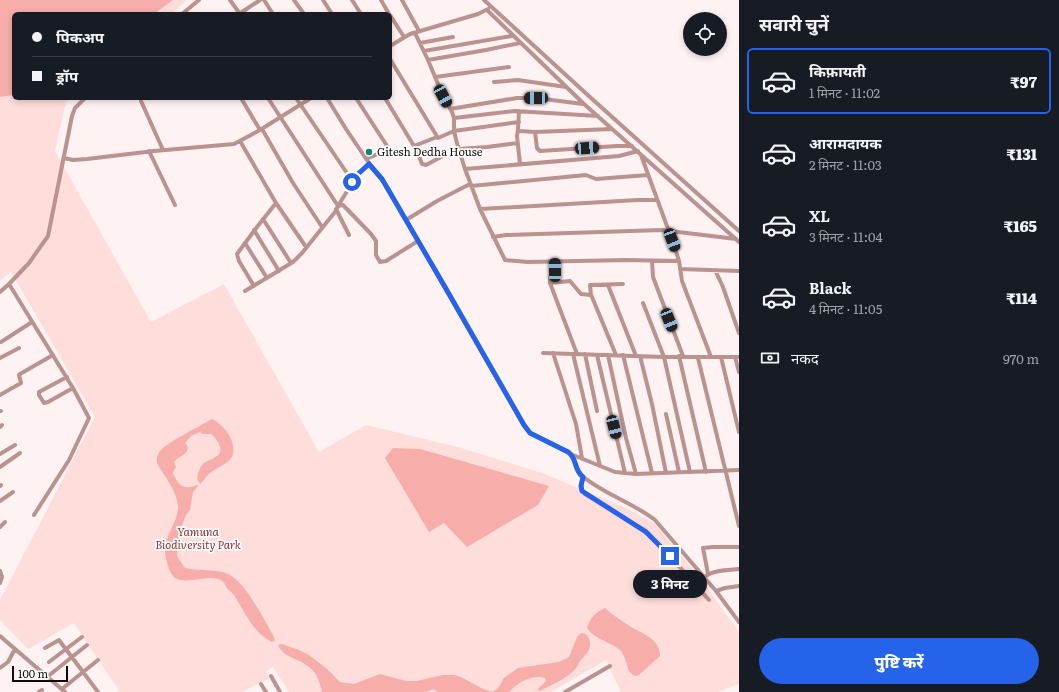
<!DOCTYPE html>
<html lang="hi">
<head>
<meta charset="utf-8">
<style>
	body { margin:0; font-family:Literata,"Noto Sans Devanagari",serif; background:#242831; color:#f1f3f6; height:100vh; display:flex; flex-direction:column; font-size:15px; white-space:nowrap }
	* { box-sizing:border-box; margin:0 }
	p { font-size:13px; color:#9ea1a6 }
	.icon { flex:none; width:22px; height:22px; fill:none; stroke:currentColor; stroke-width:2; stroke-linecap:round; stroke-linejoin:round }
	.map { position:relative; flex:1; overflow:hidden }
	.side { display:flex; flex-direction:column; background:#171b24; width:320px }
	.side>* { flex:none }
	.banner { position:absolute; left:12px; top:12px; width:380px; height:88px; border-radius:6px; box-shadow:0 2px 6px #0003; display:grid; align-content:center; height:88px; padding:0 20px; background:#171b24 }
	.fabs { position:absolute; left:683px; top:12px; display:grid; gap:8px }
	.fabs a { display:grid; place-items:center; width:44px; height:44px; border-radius:50%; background:#171b24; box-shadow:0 2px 6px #0003; font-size:20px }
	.scale { position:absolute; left:12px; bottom:10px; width:56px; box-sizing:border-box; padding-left:4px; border:2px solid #100c0b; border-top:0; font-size:11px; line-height:14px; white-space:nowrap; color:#100c0b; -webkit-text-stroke:3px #fff; paint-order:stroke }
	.end { position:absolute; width:18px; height:18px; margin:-9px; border:5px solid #2563eb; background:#fff; box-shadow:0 0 0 2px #fff }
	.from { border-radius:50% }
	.bubble { position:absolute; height:28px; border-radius:14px; background:#171b24; box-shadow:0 2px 6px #0003; font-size:13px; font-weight:800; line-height:28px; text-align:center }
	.car { position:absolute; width:12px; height:24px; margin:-12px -6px; border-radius:5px; box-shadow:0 0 3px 1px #0007; background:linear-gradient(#222 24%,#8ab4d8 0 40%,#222 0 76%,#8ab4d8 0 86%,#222 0) }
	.banner b { display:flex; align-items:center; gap:14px; height:38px; font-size:15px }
	.banner b+b { border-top:1px solid #363941 }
	.banner i { width:10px; height:10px; background:#f1f3f6 }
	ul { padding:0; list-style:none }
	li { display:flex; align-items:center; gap:12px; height:66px; margin:0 8px 6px; padding:0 12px; border:2px solid transparent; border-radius:6px }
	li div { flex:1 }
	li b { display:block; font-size:15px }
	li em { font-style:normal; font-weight:800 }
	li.selected { border-color:#2563eb }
	li>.icon { width:36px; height:36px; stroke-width:1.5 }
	h2 { padding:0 20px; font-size:18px; line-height:48px }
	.pay { display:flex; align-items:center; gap:10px; height:44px; padding:0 20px; font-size:15px }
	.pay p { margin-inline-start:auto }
	.action { display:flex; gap:8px; margin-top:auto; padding:8px 20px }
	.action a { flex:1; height:46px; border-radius:24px; background:#2563eb; color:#fff; font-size:16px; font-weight:800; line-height:46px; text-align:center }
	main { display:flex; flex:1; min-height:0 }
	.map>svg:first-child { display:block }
</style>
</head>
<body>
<main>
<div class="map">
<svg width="739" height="692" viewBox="0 0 739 692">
	<rect width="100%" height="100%" fill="#fef3f2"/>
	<path fill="#ffdddb" d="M0,0H187L171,14H14V98H71L66,102L55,151L151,322L224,284L319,452L366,425L458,447L542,473L626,508L654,523L702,581L739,632V684L718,692H621L606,660L551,692H289L273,667L266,671L270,678L244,691V692H120L74,623L28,649L0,620V600L95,417L11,272L0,281Z"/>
	<path fill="#f7aeaa" d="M0,0H173L154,14H14V95L0,97Z
		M212,419C224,425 238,442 232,457C228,464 216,468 210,473C205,477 204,481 200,484L197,479C198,474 199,468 203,464C207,460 212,460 217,456C225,450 217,439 211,434H203L200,432L191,436L185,443L188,447C188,455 178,456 174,462L176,467L173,473C178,485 184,491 197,485L198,486L193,492L190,510L186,515L180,530L177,556L185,568C199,571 213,569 226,573C244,579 263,618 273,635L275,640L272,642C253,633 245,612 234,595C232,592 228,590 226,587C226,586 224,582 223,582C211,571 184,588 173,576C170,572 168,567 167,562C159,538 178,527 178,506C177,491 164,476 157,463C156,459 158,454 160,451C169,441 199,427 212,419Z
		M393,448L420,449L549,486L538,505L467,547L444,523L429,532L385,458Z
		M605,608C612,614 620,620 628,625C641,634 660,637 660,656L639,675L635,676C625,672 628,658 620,650C611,642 594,639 587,628C589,619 597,611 605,608Z
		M581,633L586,634C595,645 588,652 581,660C579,662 578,666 576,668C571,676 549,687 539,691L538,689L546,681L545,678C534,674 516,682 510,692H438L433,689L426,692H322C320,682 316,670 306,665C297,658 283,657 278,645L282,644L299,650L309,655L327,669L340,682L354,684L380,674L406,681H417L443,675H454L461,677L483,689L493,692L499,687L504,678L518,668L559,662L569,657L577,637Z"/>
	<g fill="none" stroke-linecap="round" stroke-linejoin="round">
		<path stroke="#ba928f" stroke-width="4" d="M230,0L240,14
			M264,0L273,14
			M294,0L304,14
			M323,0L332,14
			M352,0L361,14
			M381,0L389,14
			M402,0L419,31
			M484,0L591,98L739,231
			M487,10L584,104L739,242
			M182,14L199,0
			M239,14L260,0
			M390,15L404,37
			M415,33L428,60L443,96L452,112L454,118V131L457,143L465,169L480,209L505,260L528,262L626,260L679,261
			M420,43L453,37
			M390,46L410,34L478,14L488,9
			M424,51L512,36
			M390,59L438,138L454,131L519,122
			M428,60L486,50L520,43
			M435,77L509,67
			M494,82L518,80L566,87
			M241,98L260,130
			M296,98L353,182
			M327,98L346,129L371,166L386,185L523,424L530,433L569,452C578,459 572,467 581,475C603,494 632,502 655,520L716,591L739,622
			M356,98L389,149L366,159
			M385,98L417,151L422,164L426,165L441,157
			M141,101L163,150
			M450,109L517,98H536L583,104
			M519,111L518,129L519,131L535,132L537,148L540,151L617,146H632
			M454,118L515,111L598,116
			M262,129L293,183L322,227
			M518,129L517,136L520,164
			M535,132L612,129
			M240,141L276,203L306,247
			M414,146L437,137
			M459,149L487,147L518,143
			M149,151L175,205
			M641,155L675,248L679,261L682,281L711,357
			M64,158L73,160L87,159L154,151L234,144L260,130L311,98
			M465,169L619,156L638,151
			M471,186L586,175L596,179L648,175
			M338,206L343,205L371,234L376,241V255L380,262L386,261L418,241
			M338,206L357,175L369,163
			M336,209L349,235
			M480,209L638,200H657
			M263,219L291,263
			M406,220L437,201L470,184
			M254,230L279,271
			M493,237L506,235L662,230L736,239
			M245,243L267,278
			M555,261V273L550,278V283L577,354
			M652,261L653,277L683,356
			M680,269L739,271
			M715,270L723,287L739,333
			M550,283L570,281L581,294L591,295L592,297L616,355
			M9,284L73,388L89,418L69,460L34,515
			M608,285L636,356
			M254,286L239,261L237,254L257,227L276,203
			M245,291L293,262L302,253L335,212L338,206L268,98
			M0,292L9,284L29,263L48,236L72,116L75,108L85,98
			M591,295L590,285L623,284
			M643,303L664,357L690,472
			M1,342L32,322
			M543,353L664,357H739
			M553,353L576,424L582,458
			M573,354L600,466
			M585,354L597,411
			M597,355L625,473
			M608,355L626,438L636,474
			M623,355L652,473
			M640,356L652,404L666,473
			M679,356L706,472
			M721,357L739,432
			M735,357L739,372
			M0,358L19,348
			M698,358L739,526
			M67,377L39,392V395L44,403L48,402L73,388
			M0,395L21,383L19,375L20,374L53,355
			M0,411H1
			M666,414L679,472
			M0,427L2,425
			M0,454L15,445
			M573,455L615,472L636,474L739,470
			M0,467L20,453
			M583,477C581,484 580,489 585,494L646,531L677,564L709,600
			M0,486L1,485
			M0,501L13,492
			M0,527L5,522
			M0,571L2,577L0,583
			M708,574L703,548L713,547H739
			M706,576C713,570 729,570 739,569
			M716,591L725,588L739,586
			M0,636L65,692
			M45,648L59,640L98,692
			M49,662L82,637
			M0,668L8,662L15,649
			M271,676L280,692
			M47,677L87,645
			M261,684L266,692
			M62,689L98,660
			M39,692L42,690
			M565,692L610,666"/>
	</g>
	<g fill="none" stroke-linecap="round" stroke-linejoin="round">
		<path stroke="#2563eb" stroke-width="5" d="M352,182L357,175L369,164L382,179L445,287L524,425L530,433L568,452C578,459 573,469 583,477L581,486L582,491L646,532L670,556"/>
	</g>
	<circle fill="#02896e" stroke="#fff" stroke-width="1.5" cx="369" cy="152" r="4"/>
	<g text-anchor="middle" stroke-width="3.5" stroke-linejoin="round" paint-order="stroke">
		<g font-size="11" fill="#100c0b" stroke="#fff" text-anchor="start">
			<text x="377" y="156">Gitesh Dedha House</text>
		</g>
		<g font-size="11" font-style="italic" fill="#942d31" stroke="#fff">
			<text x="198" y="536">Yamuna<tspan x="198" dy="13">Biodiversity Park</tspan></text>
		</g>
	</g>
</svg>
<div class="fabs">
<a><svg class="icon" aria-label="locate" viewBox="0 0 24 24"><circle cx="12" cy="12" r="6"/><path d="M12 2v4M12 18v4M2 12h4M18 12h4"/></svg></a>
</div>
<div class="scale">100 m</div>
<i class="end from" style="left:352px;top:182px"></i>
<i class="end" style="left:670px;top:556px"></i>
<div class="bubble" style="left:633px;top:570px;width:74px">3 मिनट</div>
<i class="car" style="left:443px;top:96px;rotate:152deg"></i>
<i class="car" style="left:536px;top:98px;rotate:269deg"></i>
<i class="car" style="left:587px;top:148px;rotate:86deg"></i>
<i class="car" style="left:672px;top:240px;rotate:159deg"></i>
<i class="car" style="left:555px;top:270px;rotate:359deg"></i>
<i class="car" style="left:669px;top:320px;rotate:158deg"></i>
<i class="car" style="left:614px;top:427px;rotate:166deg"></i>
<div class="banner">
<b><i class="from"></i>पिकअप</b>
<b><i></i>ड्रॉप</b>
</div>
</div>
<section class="side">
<h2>सवारी चुनें</h2>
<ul>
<li class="selected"><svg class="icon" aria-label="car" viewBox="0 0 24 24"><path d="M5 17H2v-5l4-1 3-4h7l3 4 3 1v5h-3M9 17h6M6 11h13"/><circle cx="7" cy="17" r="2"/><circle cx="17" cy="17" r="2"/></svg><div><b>किफ़ायती</b><p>1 मिनट · 11:02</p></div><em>₹97</em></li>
<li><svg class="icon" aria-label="car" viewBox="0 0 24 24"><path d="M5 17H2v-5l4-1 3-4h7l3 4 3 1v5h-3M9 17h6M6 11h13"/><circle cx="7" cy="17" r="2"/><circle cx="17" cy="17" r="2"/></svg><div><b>आरामदायक</b><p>2 मिनट · 11:03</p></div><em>₹131</em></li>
<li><svg class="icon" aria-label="car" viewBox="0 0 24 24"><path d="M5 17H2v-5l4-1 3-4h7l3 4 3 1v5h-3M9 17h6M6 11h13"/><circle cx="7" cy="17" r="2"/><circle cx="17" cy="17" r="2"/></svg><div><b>XL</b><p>3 मिनट · 11:04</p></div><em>₹165</em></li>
<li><svg class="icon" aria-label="car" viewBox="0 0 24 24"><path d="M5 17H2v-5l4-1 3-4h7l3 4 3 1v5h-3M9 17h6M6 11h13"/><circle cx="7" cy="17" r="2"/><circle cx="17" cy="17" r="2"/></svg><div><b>Black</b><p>4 मिनट · 11:05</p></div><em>₹114</em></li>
</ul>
<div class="pay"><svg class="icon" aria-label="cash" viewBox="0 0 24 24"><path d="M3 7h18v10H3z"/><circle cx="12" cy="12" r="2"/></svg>नकद<p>970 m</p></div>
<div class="action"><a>पुष्टि करें</a></div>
</section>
</main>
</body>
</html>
